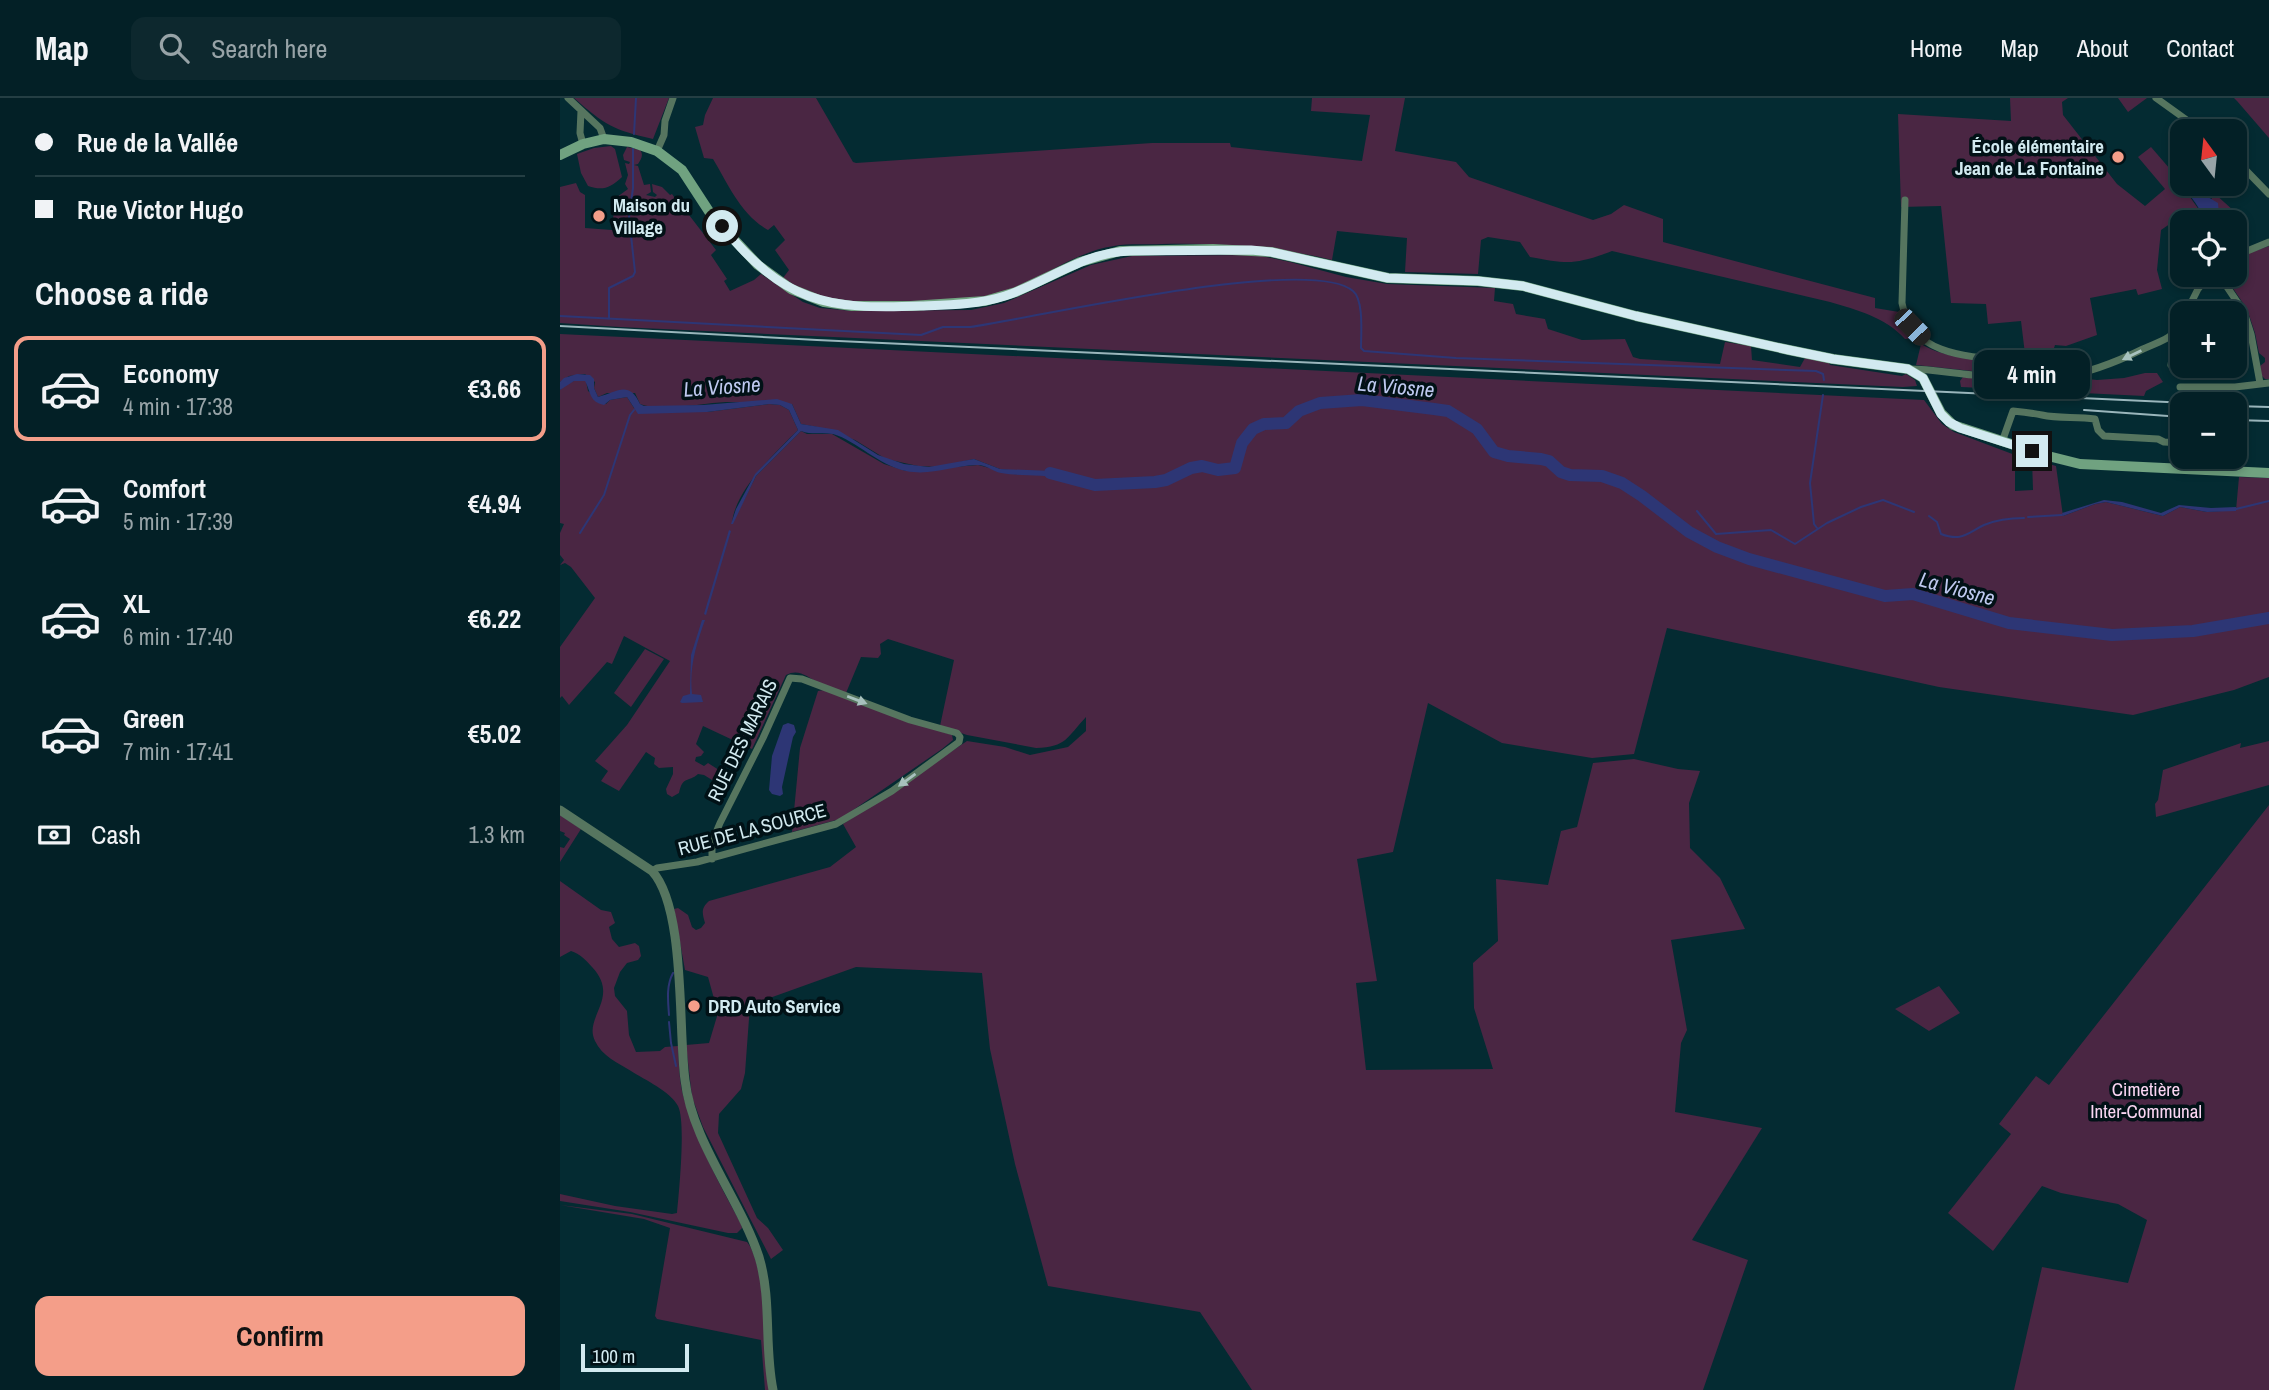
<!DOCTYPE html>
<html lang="en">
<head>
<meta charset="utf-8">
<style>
	body { margin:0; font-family:"Archivo Narrow",sans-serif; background:#0d282e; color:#f1f3f6; height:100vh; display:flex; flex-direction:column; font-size:26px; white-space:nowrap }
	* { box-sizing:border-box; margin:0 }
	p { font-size:23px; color:#97a3a7 }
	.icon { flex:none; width:38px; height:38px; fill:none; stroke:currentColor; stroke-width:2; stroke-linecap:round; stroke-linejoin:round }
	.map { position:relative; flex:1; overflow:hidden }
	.side { display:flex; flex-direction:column; background:#032026; width:560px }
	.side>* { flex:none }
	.top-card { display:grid; align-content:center; height:154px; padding:0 35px; background:#032026 }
	.needle { width:46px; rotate:345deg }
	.tools { position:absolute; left:1610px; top:21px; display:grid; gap:14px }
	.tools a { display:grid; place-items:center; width:77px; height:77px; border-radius:14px; background:#032026; box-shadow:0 4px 10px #0003,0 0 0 2px #243e43; font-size:35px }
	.scale { position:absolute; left:21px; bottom:18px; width:108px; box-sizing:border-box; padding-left:7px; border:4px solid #d2eaf0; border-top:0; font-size:19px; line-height:24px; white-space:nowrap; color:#d2eaf0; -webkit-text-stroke:5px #011116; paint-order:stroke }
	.end { position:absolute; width:32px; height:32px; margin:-16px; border:9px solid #d2eaf0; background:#111; box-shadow:0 0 0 4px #111 }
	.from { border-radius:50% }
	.bubble { position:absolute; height:49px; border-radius:14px; background:#032026; box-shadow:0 4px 10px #0003,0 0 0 2px #243e43; font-size:23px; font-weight:700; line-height:49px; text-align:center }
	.car { position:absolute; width:21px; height:42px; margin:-21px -10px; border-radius:9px; box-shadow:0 0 5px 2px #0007; background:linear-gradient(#222 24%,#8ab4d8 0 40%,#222 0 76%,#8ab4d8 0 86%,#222 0) }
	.top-card b { display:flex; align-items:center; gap:24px; height:66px; font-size:26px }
	.top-card b+b { border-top:2px solid #243e43 }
	.top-card i { width:18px; height:18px; background:#f1f3f6 }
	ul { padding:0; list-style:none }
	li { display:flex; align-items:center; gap:21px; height:105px; margin:0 14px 10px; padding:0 21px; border:4px solid transparent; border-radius:14px }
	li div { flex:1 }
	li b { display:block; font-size:26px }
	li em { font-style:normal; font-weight:700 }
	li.selected { border-color:#f49e89 }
	li>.icon { width:63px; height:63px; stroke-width:1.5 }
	h2 { padding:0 35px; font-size:32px; line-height:84px }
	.pay { display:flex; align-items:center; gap:18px; height:77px; padding:0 35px; font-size:26px }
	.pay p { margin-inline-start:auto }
	.cta { display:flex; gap:14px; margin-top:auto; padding:14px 35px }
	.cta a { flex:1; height:80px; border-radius:14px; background:#f49e89; color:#111; font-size:28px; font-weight:700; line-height:80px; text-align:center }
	header { display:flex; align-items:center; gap:42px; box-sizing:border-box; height:98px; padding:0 35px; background:#032026; border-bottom:2px solid #243e43 }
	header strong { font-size:33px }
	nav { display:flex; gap:38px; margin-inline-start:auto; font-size:24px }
	.search { width:490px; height:63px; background:#0d282e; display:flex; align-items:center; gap:18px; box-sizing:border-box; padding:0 24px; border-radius:14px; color:#97a3a7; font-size:26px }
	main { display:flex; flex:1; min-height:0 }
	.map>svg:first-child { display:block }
</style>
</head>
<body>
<header>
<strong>Map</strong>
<div class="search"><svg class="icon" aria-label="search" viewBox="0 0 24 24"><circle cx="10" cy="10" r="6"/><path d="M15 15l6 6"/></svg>Search here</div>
<nav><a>Home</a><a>Map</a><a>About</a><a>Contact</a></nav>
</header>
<main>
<section class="side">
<div class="top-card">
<b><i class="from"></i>Rue de la Vallée</b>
<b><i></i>Rue Victor Hugo</b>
</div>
<h2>Choose a ride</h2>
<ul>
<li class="selected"><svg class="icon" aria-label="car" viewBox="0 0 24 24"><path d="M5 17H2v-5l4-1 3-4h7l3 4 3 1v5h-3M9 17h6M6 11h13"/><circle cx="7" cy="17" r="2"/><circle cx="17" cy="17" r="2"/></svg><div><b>Economy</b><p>4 min · 17:38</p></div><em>€3.66</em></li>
<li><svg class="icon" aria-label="car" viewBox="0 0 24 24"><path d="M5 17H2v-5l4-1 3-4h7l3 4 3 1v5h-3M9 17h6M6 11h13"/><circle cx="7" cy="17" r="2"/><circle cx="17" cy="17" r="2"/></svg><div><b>Comfort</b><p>5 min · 17:39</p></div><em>€4.94</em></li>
<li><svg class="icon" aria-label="car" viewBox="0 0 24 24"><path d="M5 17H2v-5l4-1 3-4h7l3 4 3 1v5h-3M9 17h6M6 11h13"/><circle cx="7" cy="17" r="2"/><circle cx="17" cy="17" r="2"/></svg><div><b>XL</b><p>6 min · 17:40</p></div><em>€6.22</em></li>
<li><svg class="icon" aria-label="car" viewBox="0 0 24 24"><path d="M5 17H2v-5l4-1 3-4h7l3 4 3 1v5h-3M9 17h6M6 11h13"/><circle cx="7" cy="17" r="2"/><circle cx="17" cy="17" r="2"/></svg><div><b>Green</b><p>7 min · 17:41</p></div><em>€5.02</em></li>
</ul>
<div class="pay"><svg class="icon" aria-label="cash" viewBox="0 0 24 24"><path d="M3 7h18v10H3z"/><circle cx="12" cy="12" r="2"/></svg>Cash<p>1.3 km</p></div>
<div class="cta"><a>Confirm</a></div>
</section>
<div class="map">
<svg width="1709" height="1292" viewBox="0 0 1709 1292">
	<rect width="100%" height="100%" fill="#042b32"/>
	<path fill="#4a2643" d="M14,0H109L93,41C53,32 45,27 14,0Z
		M153,0H256L293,64L296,65L592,45H670L671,49L802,63L810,17L751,13L752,0H845L835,53L896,64L909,79L1033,122L1051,116L1064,107L1103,121V144L1315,200V210L1339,214L1357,240L1345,241C1325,219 1297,212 1270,204L1052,153C1015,167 1008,166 970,159L960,144L928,139L921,142L918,176L845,174L847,140L777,133L772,162C716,148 660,145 602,146C587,147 570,145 554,148C518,153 485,178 452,192C417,206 284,210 250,196C241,192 232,185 223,180L229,172L215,152L225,142L214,127L208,132C181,117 168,86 153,61L144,60L135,29L143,27L145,17Z
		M1450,0H1508L1502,4L1503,17L1557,86L1585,108L1605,91L1578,59L1591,49L1610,71L1619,63L1622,66V81L1620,85L1642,116L1652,100L1643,96L1634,86H1644L1674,113L1657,124H1642L1633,110L1601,132L1597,172L1602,191L1578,197L1576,191L1530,200L1537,237L1506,248L1495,247L1491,259L1481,260L1465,256L1461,223L1428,226L1426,206L1391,205L1381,108L1341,109L1338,16L1451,23Z
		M1558,0H1587L1568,14Z
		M1674,0H1709V40L1677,3Z
		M51,48L55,51L62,79C50,90 43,93 28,88L21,75L17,56L34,50Z
		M67,49L80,52C84,57 81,61 78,66L74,67L78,68L84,87L90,86L91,94L86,97L95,99L97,97L93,94L92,86L102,89L110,97L112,96L117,103L94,111L98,113L119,104L156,152L151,157L167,181L164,183L170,193L194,182L201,176L243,204L260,210L293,213L411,212L444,205L531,167L572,158L697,157L730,164L786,179L827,186L935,190L934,203L953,206L956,216L985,221L988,231L1022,242L1065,241L1073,259L1080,261L1160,266L1165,244L1191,248L1192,262L1240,269L1245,260L1269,265L1270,267L1342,278L1346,276L1355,282L1357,288L1343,289L60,229L0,225V89L16,85L20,94L25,97V130L52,132L54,111L53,102L68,91L65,86L68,77L65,65L69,66L70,64L64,62L63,57Z
		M1709,148V281H1705L1701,277L1700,268L1705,264V260L1699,255L1695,235L1687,211L1664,177H1675V163L1689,155Z
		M0,236L1364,302L1382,326L1394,334L1455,357V393L1473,392L1472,361L1496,368L1503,418L1535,406L1546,404L1603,418L1620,409L1647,414L1676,412L1679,379L1709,380V579L1674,592L1573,617L1379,589L1107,530L1074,656L1032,660L942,645L868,605L833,754L797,761L817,883L796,885L806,972L933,971L914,910L913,865L938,843L936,781L988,787L1001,733L1017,729L1033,665L1074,661L1118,671L1140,673L1129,705L1130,750L1160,780L1185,831L1111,842L1127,932L1121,945L1115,1014L1202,1030L1132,1142L1188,1162L1143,1292H692L640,1214L488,1188L455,1066L430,951L422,875L296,869L190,907L185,975L181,991L159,1016L158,1035L197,1120L208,1130L223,1152L211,1161L143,1029L132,999L126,947L149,945L158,915L148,879L125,872L114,811L118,810L128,817L132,829L136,832L141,830L145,825C142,815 141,810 149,803L270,769L296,749L283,726L407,643L445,649L470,657L508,649L526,633V619C507,639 507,649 476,650L407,637L380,628L394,562L328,541L320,546L321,556L318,560L301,559L286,595C277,592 267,589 259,585C247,579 239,570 226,577L192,651L143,628L136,646L144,654L141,658L136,659L135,663L144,668L148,665L173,681L157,685L144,677L138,676C128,685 123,677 119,695L112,699L107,696L106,691L113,676V669L99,670L94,666L95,660L86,654L59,693L41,683L48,673L35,663L67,627L110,563L64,538L52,566L47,564L9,607L2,598L0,600V549L35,500L11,469L5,465L0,467L4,462L0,457V435L4,426L0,425V292C8,284 14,281 26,283L28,293L46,306L50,302L67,299L74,310L147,314L209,306L220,307L229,312L238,332C215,355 174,393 172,426L196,378L241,333L247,336H272L324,366L346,373L418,367L453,376L484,377L506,382L507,378L440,371L414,361L377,369L358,368L326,361L295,342L257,329L241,326L232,306C210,305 188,304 166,304C144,305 99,314 80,306L75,295H47L38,299L34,290L35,284L25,276L9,278L0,284Z
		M1361,246C1386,262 1430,262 1459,265V278L1356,267Z
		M1585,275H1597L1603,284L1586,293L1584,298L1401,289L1400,283L1403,279L1470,285L1518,280L1537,282L1564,280Z
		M85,551L104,561L71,609L54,595Z
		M264,592L392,637L393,642L382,651L280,721L232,734L240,650L258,593Z
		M1709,643V687L1596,719L1595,706L1598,702L1603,672L1681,645L1680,650Z
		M1709,707V1292H1454L1482,1169L1568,1185L1587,1122L1558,1106L1501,1095L1482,1088L1433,1153L1388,1115L1451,1036L1439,1026L1476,978L1489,987Z
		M0,717L21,731L0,764V749L4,750L10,741L4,737L5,735L0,733Z
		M0,783L41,812L51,814L55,825L49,829L52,841L59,849L75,845L79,848L81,858L78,862L67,865L60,874L54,890L55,898L67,913L69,937L76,954L100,953L105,949L118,948C119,964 119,981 123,997C135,1042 159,1085 181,1126L182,1130L177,1135H168L70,1114L0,1103V1096L55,1108L112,1116L117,1115C119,1094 126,1024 118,1008C110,993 85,982 71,973C58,965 42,958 35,943C23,919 61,900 32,869C26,862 20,856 11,853L0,859Z
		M1379,888L1400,915L1369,933L1335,911Z
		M0,1107L72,1116L187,1144C206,1166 207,1259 210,1292H205L201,1242L97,1221L95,1218L110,1130L84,1121Z"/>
	<path fill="#2d3675" d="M1622,81V86H1634L1643,96L1658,105L1659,116C1642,126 1640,108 1630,98C1625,93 1622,92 1620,85Z
		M17,276L30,277L34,281V290L38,299C57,294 69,282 80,306L84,308L143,307L217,301L232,306L241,326L278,332L318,357L344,366L369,369L414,361L440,371L492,373L507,378L506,382C484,375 463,379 441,375C432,373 425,366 416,367C391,368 371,378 346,373C318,367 297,343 273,336C262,334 251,337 241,333L196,378L173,426H171L176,411L195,376L238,332L229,312L220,307L209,306L147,314L78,316L67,299L50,302L44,307C29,304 31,294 25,283H14L0,292V284L4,280Z
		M1544,402L1562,404L1601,415L1619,407L1651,410L1676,409V413L1647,414L1620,409L1603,418L1546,404L1535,406L1503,418L1502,415Z
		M169,432L171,433L146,517L144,516Z
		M142,522H145C136,547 129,570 132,596L141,597L143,604L122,605L120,604L123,598L130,596L131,557Z
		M228,625L234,627L236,634L233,639L222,689L223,696L220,698L212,696L209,692L212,658L223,627Z"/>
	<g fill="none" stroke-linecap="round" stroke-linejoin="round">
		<path stroke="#2d3675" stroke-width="2" d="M74,36L76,0
			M0,218L361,237L383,229H410C475,220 750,156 793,193C804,202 801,236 801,250L804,253L896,260L1256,273L1263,276L1264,282
			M49,221V190L73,178L75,174L69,119L73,90V51
			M1676,411L1709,403
			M1137,413L1156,436L1211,432L1235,446L1267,425L1301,409L1323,402L1354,414
			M1369,418L1377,424L1381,436C1402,444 1407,435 1424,427C1436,422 1451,420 1464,420
			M1468,419L1502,417
			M1257,430L1254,426L1250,385L1263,297
			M20,435L44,397L70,317L74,312
			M109,917C108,903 106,888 113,875
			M109,924L111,945L116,968"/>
		<path stroke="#2d3675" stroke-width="12" d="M490,375L535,387L595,384L606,382L631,370L642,368L658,372L675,370L682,345L693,331L704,326L726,325L739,313L760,305L802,302L874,311L888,313L917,331L934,354L948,358L981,361L989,363L1001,374L1010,377L1042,378L1062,385L1082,398L1129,434L1157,449L1189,461L1325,498L1353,496L1449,525L1552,537L1633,533L1709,520"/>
		<path stroke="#56755f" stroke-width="7" d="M8,0L40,30L44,41
			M1596,0L1642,33
			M21,13L20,35L23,46
			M97,53L104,37L105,23L113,0
			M1675,61L1709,96
			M1345,102L1342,205C1353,266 1426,258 1473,264C1487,266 1501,273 1514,278
			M1675,158L1709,144
			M1659,177L1684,214L1691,236L1700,285
			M1626,215L1638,191L1649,177
			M1611,267L1616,234
			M1349,271C1370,271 1391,275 1413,277C1484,285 1518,283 1583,251C1597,245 1616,239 1622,225
			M1620,289H1675L1709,285
			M1442,344L1453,313C1463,314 1472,315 1482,317C1499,321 1517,318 1535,321L1538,332L1544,338L1598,341L1604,344L1622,345
			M1646,373L1647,359
			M92,773L97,770L137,764L276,726L332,693L399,644L400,639L397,635L350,622L242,581L230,580L203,640L160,725L152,744V761"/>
		<path stroke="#56755f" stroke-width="9" d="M0,712L92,773C126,810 118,932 125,982C132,1044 180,1101 199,1159C212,1202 204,1248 213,1292"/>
		<path stroke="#70a280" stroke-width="10" d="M0,57L23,46L44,41L71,44L97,53L122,72L152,118L198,167L231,191L264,204L292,208H351L425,203L456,194L520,164L560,153L653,151L711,154L828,180L918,183L963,188L1076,218L1229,252L1273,261L1348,271L1363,280L1381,315L1393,327L1488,358L1520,366L1709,375"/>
		<path stroke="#9ab6bc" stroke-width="2" d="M0,228L257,242L1650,306
			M1675,308L1709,309
			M1524,312L1622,319
			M1675,322L1709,323"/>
	</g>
	<defs><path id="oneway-solid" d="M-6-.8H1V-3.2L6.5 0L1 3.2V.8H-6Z" transform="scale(1.75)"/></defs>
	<g fill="#a7c1bd">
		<use href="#oneway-solid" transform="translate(1572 257) rotate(154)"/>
		<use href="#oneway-solid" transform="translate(297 602) rotate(21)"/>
		<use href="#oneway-solid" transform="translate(347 682) rotate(144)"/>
	</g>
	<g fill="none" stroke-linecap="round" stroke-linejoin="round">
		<path stroke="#d2eaf0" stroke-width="9" d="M162,128C224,204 265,212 360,208C388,207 417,207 445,198C487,184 524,154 570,153L691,152L711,154L828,180L918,183L963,188L1076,218L1229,252L1273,261L1348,271L1363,280L1381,316L1389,324L1400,330L1472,353"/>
	</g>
	<g fill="#f49e89" stroke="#011116" stroke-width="2.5">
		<circle cx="1558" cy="59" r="7"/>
		<circle cx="39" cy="118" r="7"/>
		<circle cx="134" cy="908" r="7"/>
	</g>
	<g text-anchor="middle" stroke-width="7" stroke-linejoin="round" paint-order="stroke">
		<g font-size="19" font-weight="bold" fill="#d2eaf0" stroke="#011116" text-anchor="start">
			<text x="1544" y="55" text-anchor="end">École élémentaire<tspan x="1544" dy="22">Jean de La Fontaine</tspan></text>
			<text x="53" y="114">Maison du<tspan x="53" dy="22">Village</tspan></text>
			<text x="148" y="915">DRD Auto Service</text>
		</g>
		<g font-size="19" fill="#d2eaf0" stroke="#011116">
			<text transform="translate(182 642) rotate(-64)" y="7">RUE DES MARAIS</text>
			<text transform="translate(192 731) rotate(-15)" y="7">RUE DE LA SOURCE</text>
		</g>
		<g font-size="19" fill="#fbd6f3" stroke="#011116">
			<text x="1586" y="998">Cimetière<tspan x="1586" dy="22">Inter-Communal</tspan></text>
		</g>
		<g font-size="21" font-style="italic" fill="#bfc9f0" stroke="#011116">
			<text transform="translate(162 289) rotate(-4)" y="7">La Viosne</text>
			<text transform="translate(836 289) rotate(5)" y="7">La Viosne</text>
			<text transform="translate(1397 491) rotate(15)" y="7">La Viosne</text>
		</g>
	</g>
</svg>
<div class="tools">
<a><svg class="needle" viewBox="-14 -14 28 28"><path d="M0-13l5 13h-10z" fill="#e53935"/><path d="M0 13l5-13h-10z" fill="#97a3a7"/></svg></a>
<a><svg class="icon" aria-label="locate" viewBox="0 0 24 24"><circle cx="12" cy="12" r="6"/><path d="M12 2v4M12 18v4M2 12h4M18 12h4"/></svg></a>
<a>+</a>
<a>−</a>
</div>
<div class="scale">100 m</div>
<i class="end from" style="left:162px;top:128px"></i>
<i class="end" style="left:1472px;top:353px"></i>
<div class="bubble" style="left:1414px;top:252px;width:116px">4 min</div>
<i class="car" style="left:1352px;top:229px;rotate:136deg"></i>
</div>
</main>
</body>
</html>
